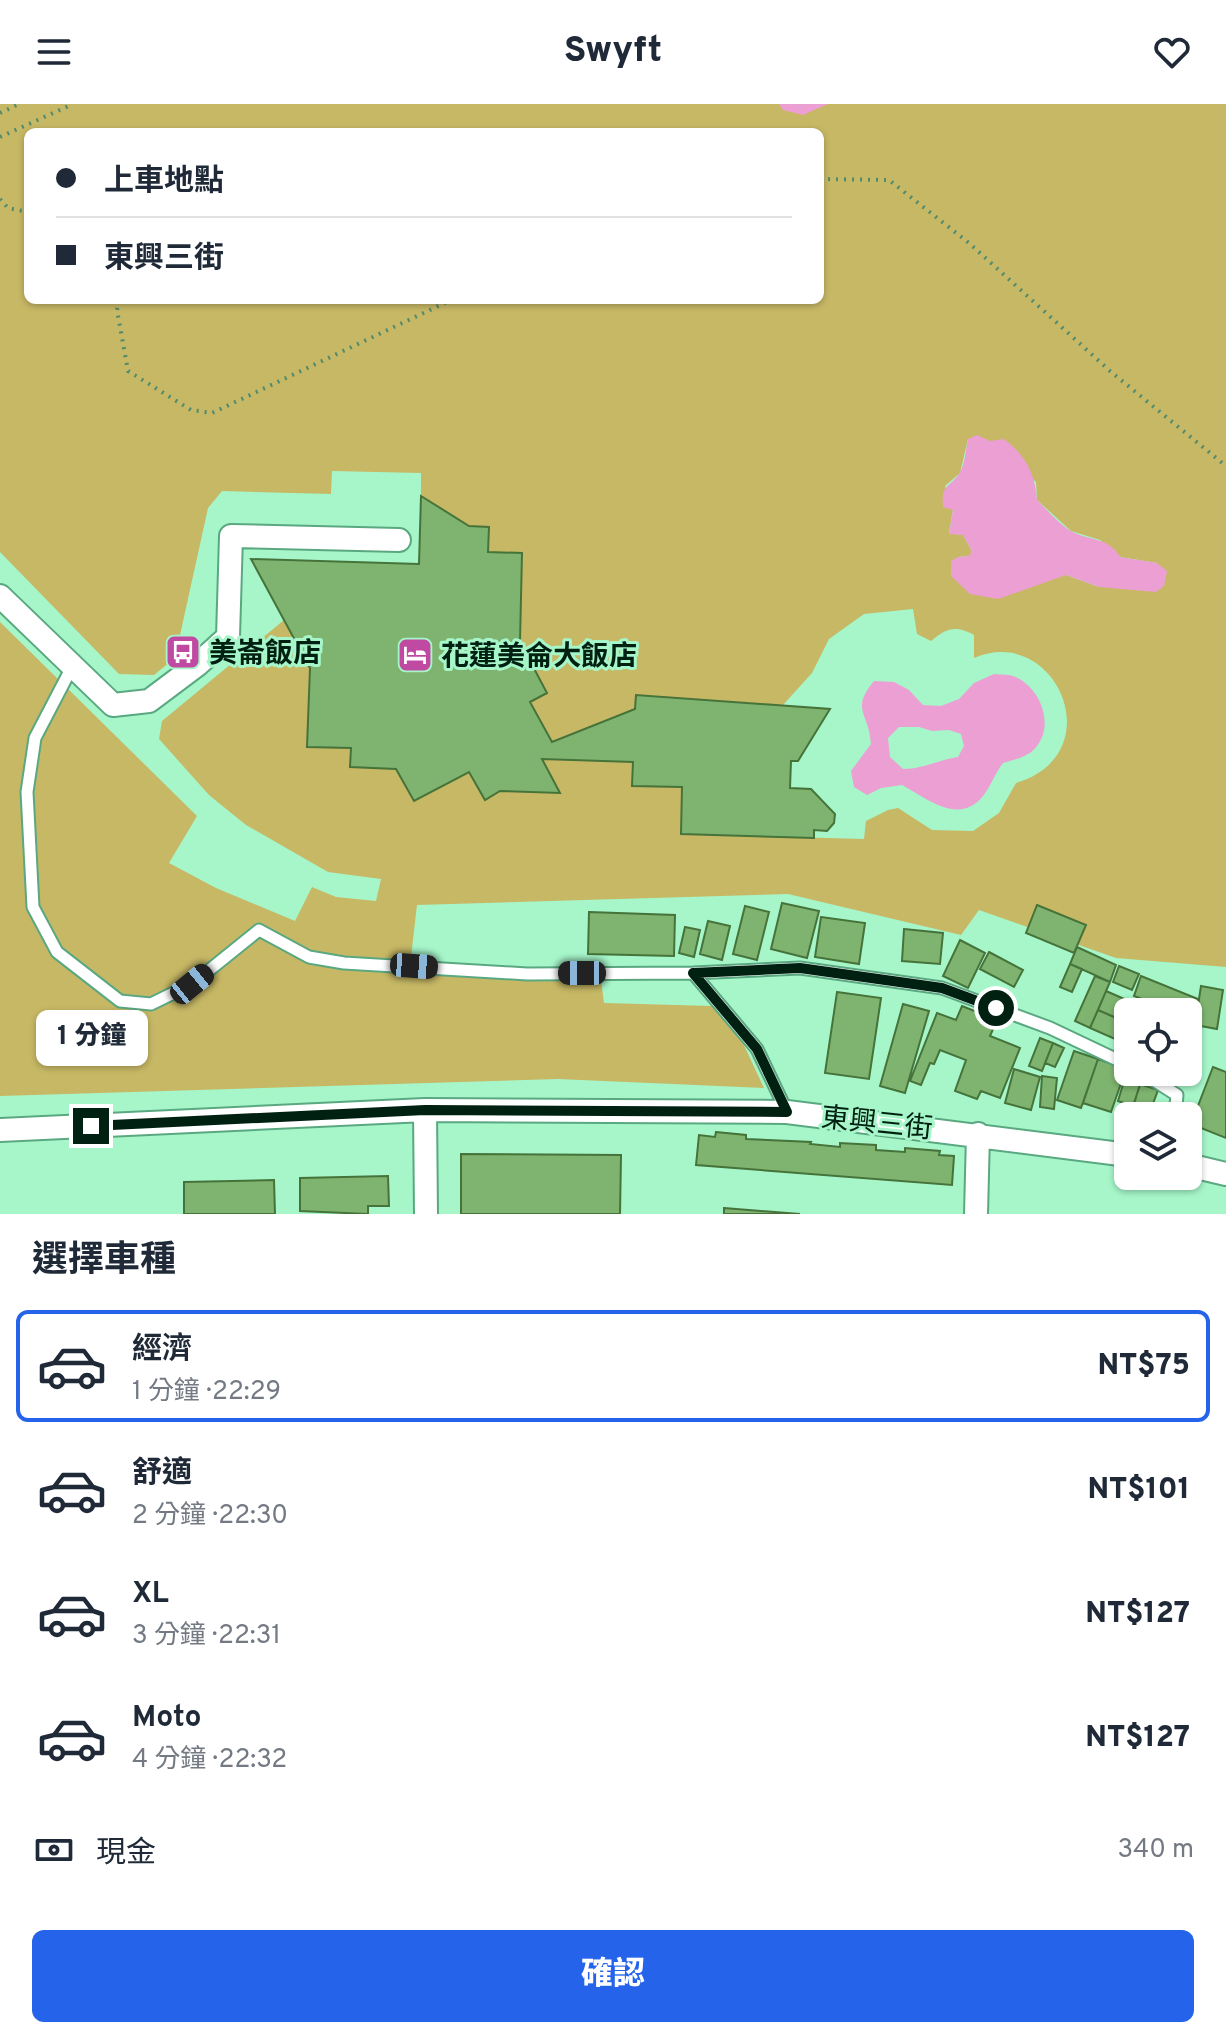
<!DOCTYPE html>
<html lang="zh-TW">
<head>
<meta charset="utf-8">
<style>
	body { margin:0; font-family:Overpass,"Noto Sans TC",sans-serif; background:#f6f6f7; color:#1f2937; height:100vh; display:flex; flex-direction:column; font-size:30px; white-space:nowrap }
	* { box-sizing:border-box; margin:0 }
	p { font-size:26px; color:#747a83 }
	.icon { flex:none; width:44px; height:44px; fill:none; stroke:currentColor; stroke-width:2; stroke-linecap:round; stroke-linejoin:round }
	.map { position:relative; height:1110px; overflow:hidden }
	.side { display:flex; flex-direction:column; background:#fff; flex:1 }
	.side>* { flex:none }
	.banner { position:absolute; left:24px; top:24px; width:800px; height:176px; border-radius:12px; box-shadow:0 2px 6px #0004; display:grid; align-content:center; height:176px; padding:0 32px; background:#fff }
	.buttons { position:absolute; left:1114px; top:894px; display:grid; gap:16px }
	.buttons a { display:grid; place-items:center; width:88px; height:88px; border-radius:12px; background:#fff; box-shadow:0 2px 6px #0004; font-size:40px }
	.end { position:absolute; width:36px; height:36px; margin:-18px; border:10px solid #002112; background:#fff; box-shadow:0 0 0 4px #fff }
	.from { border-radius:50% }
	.bubble { position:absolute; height:56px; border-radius:12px; background:#fff; box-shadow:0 2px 6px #0004; font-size:26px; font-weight:800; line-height:56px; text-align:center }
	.car { position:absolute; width:24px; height:48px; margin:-24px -12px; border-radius:10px; box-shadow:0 0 6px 2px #0007; background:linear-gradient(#222 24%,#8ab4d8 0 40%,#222 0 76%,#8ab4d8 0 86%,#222 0) }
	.banner b { display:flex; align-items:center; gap:28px; height:76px; font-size:30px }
	.banner b+b { border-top:2px solid #e0e1e3 }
	.banner i { width:20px; height:20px; background:#1f2937 }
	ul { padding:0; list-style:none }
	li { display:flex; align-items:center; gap:24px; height:112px; margin:0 16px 12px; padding:0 16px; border:4px solid transparent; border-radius:12px }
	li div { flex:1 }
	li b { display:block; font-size:30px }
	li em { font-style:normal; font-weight:800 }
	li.on { border-color:#2563eb }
	li>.icon { width:72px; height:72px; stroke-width:1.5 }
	h2 { padding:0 32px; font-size:36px; line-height:96px }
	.pay { display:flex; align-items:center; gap:20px; height:88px; padding:0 32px; font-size:30px }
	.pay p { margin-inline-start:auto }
	.primary-button { display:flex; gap:16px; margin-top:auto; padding:16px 32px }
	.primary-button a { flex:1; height:92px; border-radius:12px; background:#2563eb; color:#fff; font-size:32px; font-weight:800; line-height:92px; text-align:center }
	header { display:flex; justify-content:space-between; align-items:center; height:104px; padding:0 32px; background:#fff; font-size:36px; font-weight:800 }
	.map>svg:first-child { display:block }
</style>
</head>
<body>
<header><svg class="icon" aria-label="menu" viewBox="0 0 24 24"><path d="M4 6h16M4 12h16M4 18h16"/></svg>Swyft<svg class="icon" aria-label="heart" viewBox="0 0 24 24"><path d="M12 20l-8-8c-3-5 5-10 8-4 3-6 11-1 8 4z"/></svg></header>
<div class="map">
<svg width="1226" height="1110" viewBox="0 0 1226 1110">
	<rect width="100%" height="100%" fill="#a6f6ca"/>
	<path fill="#c7b865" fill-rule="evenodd" d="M0,0H1226V863L1116,854L979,806L961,831L788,790L417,801L409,870L531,877L601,876L604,899L712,902L742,937L764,984L558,975L0,992V518L197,712L169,759L216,784L295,817L312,783L336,793L376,797L381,775L328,768L246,721L209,691L159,635L162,617L284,516L310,564L308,643L351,644V663L396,665L414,697L469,668L485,696L500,687L560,689L542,655L633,658L632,682L682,683L681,730L864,735L866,717L888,706L898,704L932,726L973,727L999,709L1016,679C1113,650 1056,519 974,554V531C955,521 947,524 931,537L917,530L913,505L864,510L829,535L812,569L783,601L636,591L635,605L552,638L530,598L547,589L520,538L522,449L488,448L489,423L469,422L421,392V369L332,367L331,390L222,387L208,404L175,554L154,571L119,570L0,448ZM28,28H820V196H28ZM968,335L990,337L1036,378L1037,396L1071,427L1100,436L1120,453L1157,459L1113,483H1099L1066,471L958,453L970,452L972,447L963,431L949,429L953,405L945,382L960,369Z"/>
	<path fill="#eb9fd2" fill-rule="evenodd" d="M779,0H828L803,11L783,6Z
		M977,331L990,337L1004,335C1025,351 1035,369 1037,396C1047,406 1058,419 1071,427C1089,437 1109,433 1120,453L1157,459L1167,467L1164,482L1156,488L1099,483L1066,471L998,495L970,490L951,472V457L958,453L969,452L972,447L963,431L949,430L953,406L943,403C941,378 950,385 960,368C965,360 966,344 968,335Z
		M994,570C1000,571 1008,570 1013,572C1039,581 1055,619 1037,642C1029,653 1016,655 1003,659C995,669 991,682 983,692C959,722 926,694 902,681L881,684L867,691L854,683L851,667L871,640C869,608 850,606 874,577L894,578L909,586L923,601L941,602L959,595L974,579ZM899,623H919L932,627L949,626L961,630L964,642L958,653C939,656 922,665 903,665L890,653L888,634Z"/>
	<path fill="#7eb470" stroke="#46733a" stroke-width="2" d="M421,392L469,422L489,423L488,448L522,449L520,538L547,589L530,598L552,638L635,605L636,591L830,605L798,657H791L790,684L811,685L835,710L834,719L827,727L814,726V734L681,730L682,683L632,682L633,658L542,655L560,689L500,687L485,696L469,668L414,697L396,665L350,663L351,644L307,643L310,564L251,455L419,460Z
		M782,799L819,807L807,854L771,845Z
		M1037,801L1086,821L1074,849L1026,829Z
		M745,802L769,808L757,856L733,850Z
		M589,808L675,811L674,852L588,850Z
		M821,813L865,819L859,860L815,853Z
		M708,817L730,822L722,856L700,850Z
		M685,823L700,826L694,853L679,849Z
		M904,825L943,829L940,860L902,857Z
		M960,836L985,849L968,884L943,872Z
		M1077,843L1116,861L1110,878L1070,860Z
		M989,848L1023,866L1014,883L980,865Z
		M1070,860L1082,865L1072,888L1060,883Z
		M1119,862L1139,870L1132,886L1113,878Z
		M1095,872L1110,878L1090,924L1075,917Z
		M1141,872L1198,895L1190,914L1188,908H1175L1134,892Z
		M1201,882L1223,886L1217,925L1195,921Z
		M1106,887L1145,904L1143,908H1128V919L1098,906Z
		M837,888L881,894L869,975L825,969Z
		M903,900L929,907L905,989L880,982Z
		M962,902L997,916L990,932L1020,944L1000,994L981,987L977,995L955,987L966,956L940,946L934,960L930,959L921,981L910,977L937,909L956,916Z
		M1098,906L1123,917L1115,935L1090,924Z
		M1040,934L1053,939L1042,967L1029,962Z
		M1188,934L1198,938L1188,964Z
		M1053,939L1064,944L1055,963L1045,959Z
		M1074,947L1098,955L1081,1004L1057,996Z
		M1098,955L1126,965L1111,1008L1083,999Z
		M1213,963L1226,968V1034L1191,1020Z
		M1014,965L1040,973L1031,1006L1005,999Z
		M1127,967L1143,972L1133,1002L1118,997Z
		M1161,968H1186L1183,977Z
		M1042,972L1057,974L1054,1005L1040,1003Z
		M1140,980L1158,986L1151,1005L1134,1000Z
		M716,1028L746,1031V1035L811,1038L810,1040L840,1043V1039L876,1041V1046L905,1048V1044L940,1047L939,1051L954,1052L952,1081L696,1061L699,1031L715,1033Z
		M461,1050L621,1051L620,1110H461Z
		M388,1072L389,1102H368V1110L300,1107V1074Z
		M274,1076L275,1110H184V1078Z
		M724,1104L800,1110H724Z"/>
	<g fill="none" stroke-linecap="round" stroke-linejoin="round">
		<defs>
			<path id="lane" d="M72,563L35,634L27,688L33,803L57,848L120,897L151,900L192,880L259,826L309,853L344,859L527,870L693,869L800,864L942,884L1050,924L1128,961
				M693,869L757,945L787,1008
				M1141,968L1177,991L1175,1012"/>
			<path id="street" d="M0,492L113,601L149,597L197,561L228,533L231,432L399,436
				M425,1006L426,1110
				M0,1026L425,1006L787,1008L1128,1051
				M1188,1061L1226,1070
				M976,1110L978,1030"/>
		</defs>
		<use href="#lane" stroke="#5aa880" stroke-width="15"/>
		<use href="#street" stroke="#5aa880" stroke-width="26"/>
		<path stroke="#518a6c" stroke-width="4" stroke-dasharray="2 6" stroke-linecap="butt" d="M0,9L19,0
			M0,33L73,0
			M820,75L889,76L969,139L1110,267L1226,362
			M0,95L8,104L28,108
			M119,196L117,206L128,267L191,306L212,309L451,196"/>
		<use href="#lane" stroke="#fff" stroke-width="11"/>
		<use href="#street" stroke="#fff" stroke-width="22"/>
	</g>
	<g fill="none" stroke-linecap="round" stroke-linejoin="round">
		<path stroke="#002112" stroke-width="10" d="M91,1022L425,1006L787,1008L757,945L693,869L800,864L942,884L996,904"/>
	</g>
	<defs>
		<symbol id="bus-square" viewBox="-11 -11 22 22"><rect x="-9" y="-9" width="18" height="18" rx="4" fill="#c04aa1" stroke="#a6f6ca"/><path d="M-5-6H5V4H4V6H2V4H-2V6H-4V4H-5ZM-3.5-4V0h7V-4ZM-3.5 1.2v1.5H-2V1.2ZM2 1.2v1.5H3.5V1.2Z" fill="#fff"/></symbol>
		<symbol id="hotel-square" viewBox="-11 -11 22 22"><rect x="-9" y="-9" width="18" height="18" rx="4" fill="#c04aa1" stroke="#a6f6ca"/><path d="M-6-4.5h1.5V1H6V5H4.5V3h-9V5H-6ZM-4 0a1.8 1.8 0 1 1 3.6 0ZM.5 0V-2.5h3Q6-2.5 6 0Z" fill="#fff"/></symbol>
	</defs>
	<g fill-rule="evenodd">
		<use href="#bus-square" x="163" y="528" width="40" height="40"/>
		<use href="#hotel-square" x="395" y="531" width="40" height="40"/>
	</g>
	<g text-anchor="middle" stroke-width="6" stroke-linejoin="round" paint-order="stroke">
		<g font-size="28" font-weight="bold" fill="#002112" stroke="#a6f6ca" text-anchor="start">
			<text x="209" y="558">美崙飯店</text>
			<text x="441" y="561">花蓮美侖大飯店</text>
		</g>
		<g font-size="28" fill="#002112" stroke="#a6f6ca">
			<text transform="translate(877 1018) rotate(6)" y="10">東興三街</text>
		</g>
	</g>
</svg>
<div class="buttons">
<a><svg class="icon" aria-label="locate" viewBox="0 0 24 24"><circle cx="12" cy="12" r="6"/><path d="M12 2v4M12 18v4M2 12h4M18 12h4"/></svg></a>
<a><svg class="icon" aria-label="layers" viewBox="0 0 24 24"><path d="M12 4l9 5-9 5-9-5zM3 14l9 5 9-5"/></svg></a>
</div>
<i class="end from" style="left:996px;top:904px"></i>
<i class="end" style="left:91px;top:1022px"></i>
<div class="bubble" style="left:36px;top:906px;width:112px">1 分鐘</div>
<i class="car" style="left:414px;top:862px;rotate:94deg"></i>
<i class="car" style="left:582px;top:869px;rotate:270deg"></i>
<i class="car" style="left:192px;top:880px;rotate:51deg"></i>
<div class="banner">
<b><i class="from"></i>上車地點</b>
<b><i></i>東興三街</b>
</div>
</div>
<section class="side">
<h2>選擇車種</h2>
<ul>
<li class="on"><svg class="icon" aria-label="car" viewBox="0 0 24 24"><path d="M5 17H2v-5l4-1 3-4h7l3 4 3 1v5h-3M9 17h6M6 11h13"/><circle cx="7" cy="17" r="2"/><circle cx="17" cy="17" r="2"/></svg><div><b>經濟</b><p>1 分鐘 · 22:29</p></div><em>NT$75</em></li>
<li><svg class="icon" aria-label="car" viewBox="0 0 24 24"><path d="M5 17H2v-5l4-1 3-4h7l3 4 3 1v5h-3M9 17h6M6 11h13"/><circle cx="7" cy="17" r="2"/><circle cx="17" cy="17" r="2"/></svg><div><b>舒適</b><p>2 分鐘 · 22:30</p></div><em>NT$101</em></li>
<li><svg class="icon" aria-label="car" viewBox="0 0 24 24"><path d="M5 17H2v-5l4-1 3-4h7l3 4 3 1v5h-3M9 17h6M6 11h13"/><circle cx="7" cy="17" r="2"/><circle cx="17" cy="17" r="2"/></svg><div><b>XL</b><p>3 分鐘 · 22:31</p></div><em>NT$127</em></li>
<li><svg class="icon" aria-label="car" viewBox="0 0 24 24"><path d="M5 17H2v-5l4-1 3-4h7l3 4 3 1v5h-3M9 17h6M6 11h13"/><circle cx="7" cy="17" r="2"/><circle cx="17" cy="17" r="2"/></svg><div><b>Moto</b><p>4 分鐘 · 22:32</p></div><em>NT$127</em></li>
</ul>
<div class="pay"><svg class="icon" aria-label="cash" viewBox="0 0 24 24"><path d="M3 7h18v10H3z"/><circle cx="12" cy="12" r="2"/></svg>現金<p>340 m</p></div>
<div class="primary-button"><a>確認</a></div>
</section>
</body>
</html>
